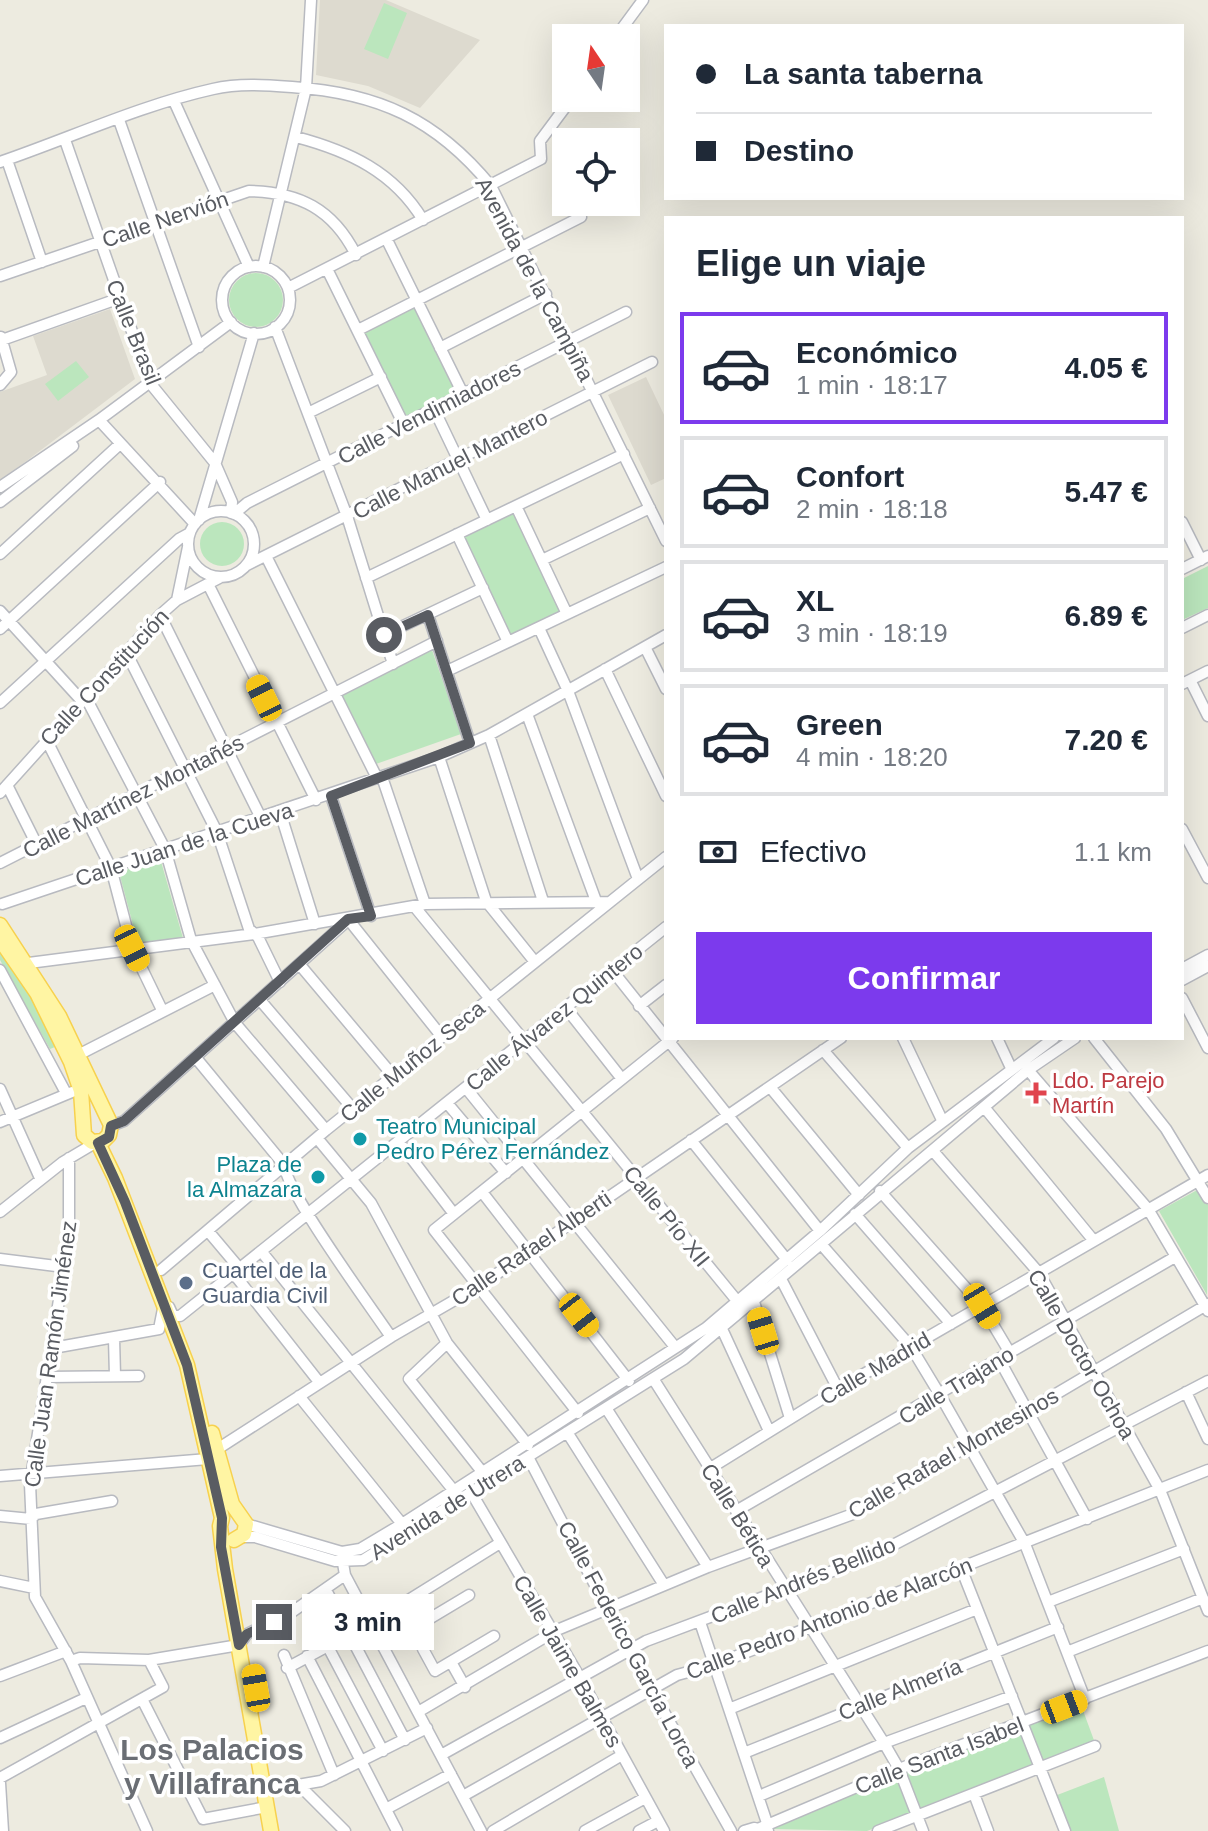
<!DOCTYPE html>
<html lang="es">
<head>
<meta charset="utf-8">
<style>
	body { margin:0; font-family:Arial,sans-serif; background:#f6f6f7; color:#1f2937; height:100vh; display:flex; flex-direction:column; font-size:30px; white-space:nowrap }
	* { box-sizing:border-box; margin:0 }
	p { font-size:26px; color:#747a83 }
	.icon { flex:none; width:44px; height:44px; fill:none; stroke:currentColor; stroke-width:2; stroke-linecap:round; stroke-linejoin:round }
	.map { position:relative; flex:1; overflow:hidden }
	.side { position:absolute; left:664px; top:216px; width:520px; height:824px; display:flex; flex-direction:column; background:#fff; border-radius:0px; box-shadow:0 8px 32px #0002 }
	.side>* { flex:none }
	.top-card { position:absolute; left:664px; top:24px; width:520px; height:176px; border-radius:0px; box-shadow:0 8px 32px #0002; display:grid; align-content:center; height:176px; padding:0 32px; background:#fff }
	.needle { width:52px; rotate:347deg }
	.buttons { position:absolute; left:552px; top:24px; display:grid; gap:16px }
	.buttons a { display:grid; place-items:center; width:88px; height:88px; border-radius:0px; background:#fff; box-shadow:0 8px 32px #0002; font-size:40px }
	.end { position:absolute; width:36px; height:36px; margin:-18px; border:10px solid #595c62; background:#fff; box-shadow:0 0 0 4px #fff }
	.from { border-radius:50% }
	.bubble { position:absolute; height:56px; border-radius:0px; background:#fff; box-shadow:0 8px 32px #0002; font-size:26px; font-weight:700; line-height:56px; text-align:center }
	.car { position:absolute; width:24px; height:48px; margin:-24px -12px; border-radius:10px; box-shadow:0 0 6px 2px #0007; background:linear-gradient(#f5c518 24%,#345 0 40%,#f5c518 0 76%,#345 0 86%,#f5c518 0) }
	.top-card b { display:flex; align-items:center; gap:28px; height:76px; font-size:30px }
	.top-card b+b { border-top:2px solid #e0e1e3 }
	.top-card i { width:20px; height:20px; background:#1f2937 }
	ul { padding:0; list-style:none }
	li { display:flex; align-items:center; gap:24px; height:112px; margin:0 16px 12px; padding:0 16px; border:4px solid #e0e1e3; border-radius:0px }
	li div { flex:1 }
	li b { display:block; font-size:30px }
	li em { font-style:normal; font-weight:700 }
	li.active { border-color:#7c3aed }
	li>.icon { width:72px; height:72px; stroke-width:1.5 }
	h2 { padding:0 32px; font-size:36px; line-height:96px }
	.pay { display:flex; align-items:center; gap:20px; height:88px; padding:0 32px; font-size:30px }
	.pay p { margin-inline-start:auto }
	.action { display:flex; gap:16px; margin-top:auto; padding:16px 32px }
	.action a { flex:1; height:92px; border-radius:0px; background:#7c3aed; color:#fff; font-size:32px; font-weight:700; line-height:92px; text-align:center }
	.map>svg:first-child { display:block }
</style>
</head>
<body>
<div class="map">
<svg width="1208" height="1831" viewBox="0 0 1208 1831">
	<rect width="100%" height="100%" fill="#edebe0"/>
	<path fill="#dddacf" d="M320,0H386L480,40L420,108L368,86L316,75Z
		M110,309L135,379L0,481V392L47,375L33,336Z
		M646,377L666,419V478L651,485L608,395Z"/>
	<path fill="#bbe6bd" d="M384,3L407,13L388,59L364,49Z
		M229 300a27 27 0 1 1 54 0a27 27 0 1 1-54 0Z
		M415,307L457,392L406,417L363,332Z
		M76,361L89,377L58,401L45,384Z
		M514,513L562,613L511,636L464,537Z
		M200 544a22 22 0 1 1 44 0a22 22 0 1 1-44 0Z
		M1208,566V608L1182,620V579Z
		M432,650L461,734L376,764L342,696Z
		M160,858L183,938L138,944L119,872Z
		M0,946L37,1001L60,1045L50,1049L0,960Z
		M1199,1189L1208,1205L1207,1295L1159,1211Z
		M1081,1705L1095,1743L1042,1764L1027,1725Z
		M1020,1727L1035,1766L919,1810L906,1771Z
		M899,1775L913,1813L867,1831L772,1829L771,1825Z
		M1104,1777L1119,1831H1065L1052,1797Z"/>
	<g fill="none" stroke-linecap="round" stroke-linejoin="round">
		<defs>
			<path id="minor" d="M615,38L643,0
				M174,101L249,267
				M119,120L199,347
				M296,137C349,151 394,172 423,220
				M65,140L150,383L215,463L232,502L231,513
				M7,160L42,262
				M0,162C70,138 141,105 213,89C238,83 265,85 292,87C378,93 436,119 491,186L666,541
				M387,240L463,394
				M222 300a34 34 0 1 1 68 0a34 34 0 1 1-68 0Z
				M263,267L306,88L311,0
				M327,269L404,425
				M0,276L249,191C299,192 333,209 356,255
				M288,288L541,159L540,141L572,98
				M275,327L347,516L393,664
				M358,330L581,217
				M2,340L120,298
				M440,348L546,294
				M0,385L11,372L1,337
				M434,409L487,520
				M308,413L381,377
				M99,420L195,524
				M0,487L99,420L231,322
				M0,502L73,446
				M516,506L567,614
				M188 544a33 33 0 1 1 66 0a33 33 0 1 1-66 0Z
				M234,514L247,503L626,312
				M199,520L254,333
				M1182,522L1201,560
				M457,534L508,642
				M0,554L120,444
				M266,556L377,778
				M542,560L650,508
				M247,565L652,362
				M1182,569L1208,556
				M366,578L624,454
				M208,584L316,800
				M177,600L188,547
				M0,611L81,700
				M160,615L261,818
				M428,615L470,743
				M539,628L568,691L638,879
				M1182,628L1208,615
				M0,629L160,482
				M384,635L483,588
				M645,647L666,689
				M126,652L217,832L249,929L258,937L280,982
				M605,669L666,796
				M447,671L666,567
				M1190,680L1208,716
				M1182,684L1208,671
				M85,696L165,849L191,940L235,1023L326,1130
				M0,703L179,539L190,533
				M527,714L596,901
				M489,735L543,901
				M46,739L111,868L132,948L162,1010
				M439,757L486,901L535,962
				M382,777L425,904
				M7,785L37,845
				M0,793L160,615L177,600L221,577
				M331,796L371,916
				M280,812L315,924
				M1182,829L1208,878
				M0,863L437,641
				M2,904L439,757L489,735L666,635
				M414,906L738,1302
				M348,919L442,1037
				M21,964L254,934L425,904L610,902
				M300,965L394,1077
				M1182,969L1208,955
				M0,970L66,1093
				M612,970L820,1231
				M1182,980L1208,966
				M1182,998L1208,1048
				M260,1000L353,1109
				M639,1006L666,985
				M566,1008L622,1079
				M903,1038L942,1120
				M997,1038L1011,1068
				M1094,1038L1166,1129L1208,1198
				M823,1050L908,1148
				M78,1055L215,985
				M196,1058L285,1166C284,1189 373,1310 391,1337
				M1028,1070L1148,1209L1208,1311
				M770,1087L859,1195
				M466,1088L675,1347
				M0,1089L40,1178
				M447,1103L506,1173
				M984,1107L1094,1241
				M0,1122L72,1092
				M111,1126L124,1121L347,921
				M317,1138L371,1203L447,1343L528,1445
				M691,1140L787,1260
				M399,1142L454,1214
				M933,1151L1039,1273L1160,1490L1208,1611
				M69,1158V1236L30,1484L35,1597L71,1661L147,1831
				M880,1191L982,1306L1010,1353
				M482,1192L629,1381
				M0,1212L63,1162L95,1143
				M855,1214L951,1324
				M208,1231L240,1269
				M821,1244L911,1347L940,1395L1025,1544L1085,1699
				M261,1251L454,1491
				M0,1259L64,1267
				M161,1270L326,1130L666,857
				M234,1274L319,1382
				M781,1279L838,1389
				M754,1302L790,1418
				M169,1307L173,1316H180L666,927
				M722,1329L769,1431
				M114,1338L115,1376
				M447,1343L409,1379L483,1473
				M53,1348L159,1329L163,1309
				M1000,1361L1087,1519
				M48,1377L139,1376
				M654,1380L884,1743L899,1769L923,1831
				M1186,1392L1208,1439
				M299,1396L402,1524
				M606,1408L708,1567
				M578,1413L434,1230L673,1038
				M567,1432L664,1585
				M216,1450L391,1337L479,1286L841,1038
				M528,1457L629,1650L731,1831
				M709,1469L838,1389L1208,1175
				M0,1476L208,1459
				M471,1492L579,1676L664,1831
				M736,1511L1175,1257
				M0,1516L31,1519L36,1514L112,1501
				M246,1524L342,1552L360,1549L402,1524L706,1328L820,1231L908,1148L1054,1038
				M242,1537H255L335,1561L363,1560L684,1359L1028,1070L1075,1038
				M961,1568L1065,1831
				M345,1575L481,1831
				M0,1581L34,1588
				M326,1590L405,1740
				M1048,1602L1184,1549
				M700,1622L767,1823
				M422,1624L407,1601L500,1543
				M327,1645L383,1751
				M384,1646L469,1595
				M423,1649L435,1671L494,1636
				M1067,1652L1203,1598
				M284,1655L334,1775
				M307,1656L397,1831
				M71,1661L80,1658L149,1660L239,1645L247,1634L292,1612L345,1575L343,1563
				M451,1662L465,1687
				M287,1668L350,1634
				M0,1676L66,1651
				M143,1701L203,1819L267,1807
				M729,1709L977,1609
				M418,1712L557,1630L708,1567L853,1514L1208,1304
				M0,1738L86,1698
				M744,1753L1058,1627
				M441,1755L646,1641L870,1557L1208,1381
				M0,1778L163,1687L149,1660
				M0,1783L3,1831
				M299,1785L345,1831
				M274,1789L321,1781L427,1728
				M974,1794L988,1831
				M463,1796L677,1675L714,1665L1208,1470
				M759,1796L884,1743L1012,1696
				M386,1809L451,1774
				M760,1828L899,1769L1208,1651
				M493,1831L622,1755
				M585,1831L645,1798
				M639,1831L658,1821
				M744,1831L754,1828L768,1831
				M878,1831L1095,1746"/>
			<path id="major" d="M0,925L59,1016L111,1125L109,1135L103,1141L92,1142L84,1135L81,1091L71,1062L37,993L0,939
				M98,1143L115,1178L187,1365L222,1518L220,1526L225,1569L271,1831
				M212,1433L232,1504L246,1524L244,1534L234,1540"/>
		</defs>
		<use href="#minor" stroke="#b8bac0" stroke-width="13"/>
		<use href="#major" stroke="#f7d14e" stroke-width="17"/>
		<use href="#minor" stroke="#fff" stroke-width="10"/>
		<use href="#major" stroke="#fff5a3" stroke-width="14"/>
	</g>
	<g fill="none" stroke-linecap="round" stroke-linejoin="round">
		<path stroke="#595c62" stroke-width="10" d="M274,1622L247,1634L239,1645L221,1547L222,1518L187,1365L125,1202L98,1143L109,1137L111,1126L124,1121L348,919L371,916L331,796L470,743L428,615L384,635"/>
	</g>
	<path fill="#e0444e" stroke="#fff" stroke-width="3" d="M1032 1081h8v8h8v8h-8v8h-8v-8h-8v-8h8z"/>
	<g fill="#0f9aa8" stroke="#fff" stroke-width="3">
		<circle cx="360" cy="1139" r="8"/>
		<circle cx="318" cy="1177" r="8"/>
	</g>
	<circle fill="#5c6f8a" stroke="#fff" stroke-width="3" cx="186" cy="1283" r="8"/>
	<g text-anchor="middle" stroke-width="7" stroke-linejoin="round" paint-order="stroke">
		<g font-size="22" fill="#595c62" stroke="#fff">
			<text transform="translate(165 219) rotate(-19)" y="8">Calle Nervión</text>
			<text transform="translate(535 279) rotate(62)" y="8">Avenida de la Campiña</text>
			<text transform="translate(134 332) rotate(68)" y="8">Calle Brasil</text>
			<text transform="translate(429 412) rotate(-27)" y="8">Calle Vendimiadores</text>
			<text transform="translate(450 464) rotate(-27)" y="8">Calle Manuel Mantero</text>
			<text transform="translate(104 677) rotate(-47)" y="8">Calle Constitución</text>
			<text transform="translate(133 796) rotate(-27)" y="8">Calle Martínez Montañés</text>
			<text transform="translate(184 844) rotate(-18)" y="8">Calle Juan de la Cueva</text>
			<text transform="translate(554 1017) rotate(-39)" y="8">Calle Álvarez Quintero</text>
			<text transform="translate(412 1061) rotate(-39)" y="8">Calle Muñoz Seca</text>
			<text transform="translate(667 1216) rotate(51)" y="8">Calle Pío XII</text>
			<text transform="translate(531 1248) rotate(-34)" y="8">Calle Rafael Alberti</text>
			<text transform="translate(50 1354) rotate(-82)" y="8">Calle Juan Ramón Jiménez</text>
			<text transform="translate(1082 1354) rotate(60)" y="8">Calle Doctor Ochoa</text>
			<text transform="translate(875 1368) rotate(-30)" y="8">Calle Madrid</text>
			<text transform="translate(956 1385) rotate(-31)" y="8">Calle Trajano</text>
			<text transform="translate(953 1453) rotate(-30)" y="8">Calle Rafael Montesinos</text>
			<text transform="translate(447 1507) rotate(-32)" y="8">Avenida de Utrera</text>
			<text transform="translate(738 1515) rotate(58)" y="8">Calle Bética</text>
			<text transform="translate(803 1580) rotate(-22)" y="8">Calle Andrés Bellido</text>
			<text transform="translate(829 1618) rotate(-21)" y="8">Calle Pedro Antonio de Alarcón</text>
			<text transform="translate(629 1644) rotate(62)" y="8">Calle Federico García Lorca</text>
			<text transform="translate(568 1661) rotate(60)" y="8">Calle Jaime Balmes</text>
			<text transform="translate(900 1689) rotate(-22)" y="8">Calle Almería</text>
			<text transform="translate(939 1755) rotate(-21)" y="8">Calle Santa Isabel</text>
		</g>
		<g font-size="22" fill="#be3a42" stroke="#fff" text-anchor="start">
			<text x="1052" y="1088">Ldo. Parejo<tspan x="1052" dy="25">Martín</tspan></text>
		</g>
		<g font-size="22" fill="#0d838f" stroke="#fff" text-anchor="start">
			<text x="376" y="1134">Teatro Municipal<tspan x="376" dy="25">Pedro Pérez Fernández</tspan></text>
			<text x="302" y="1172" text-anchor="end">Plaza de<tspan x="302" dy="25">la Almazara</tspan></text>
		</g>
		<g font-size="22" fill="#4e5e75" stroke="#fff" text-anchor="start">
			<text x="202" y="1278">Cuartel de la<tspan x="202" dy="25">Guardia Civil</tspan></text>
		</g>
		<g font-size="30" font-weight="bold" fill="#6a6e74" stroke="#fff">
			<text x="212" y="1760">Los Palacios<tspan x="212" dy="34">y Villafranca</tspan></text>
		</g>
	</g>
</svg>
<div class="buttons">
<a><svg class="needle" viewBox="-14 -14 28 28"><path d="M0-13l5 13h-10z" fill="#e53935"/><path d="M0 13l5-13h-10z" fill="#747a83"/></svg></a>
<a><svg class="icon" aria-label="locate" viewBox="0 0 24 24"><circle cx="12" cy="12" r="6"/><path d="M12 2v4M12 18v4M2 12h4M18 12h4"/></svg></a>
</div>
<i class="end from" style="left:384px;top:635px"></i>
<i class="end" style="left:274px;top:1622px"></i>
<div class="bubble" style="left:302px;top:1594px;width:132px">3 min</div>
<i class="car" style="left:264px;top:698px;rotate:334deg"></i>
<i class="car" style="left:132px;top:948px;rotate:154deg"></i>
<i class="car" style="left:982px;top:1306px;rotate:149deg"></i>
<i class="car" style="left:579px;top:1315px;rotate:142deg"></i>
<i class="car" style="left:763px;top:1331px;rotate:343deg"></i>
<i class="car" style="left:256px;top:1688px;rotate:350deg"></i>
<i class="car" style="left:1064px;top:1707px;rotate:69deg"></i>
<div class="top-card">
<b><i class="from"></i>La santa taberna</b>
<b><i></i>Destino</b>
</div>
<section class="side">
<h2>Elige un viaje</h2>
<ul>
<li class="active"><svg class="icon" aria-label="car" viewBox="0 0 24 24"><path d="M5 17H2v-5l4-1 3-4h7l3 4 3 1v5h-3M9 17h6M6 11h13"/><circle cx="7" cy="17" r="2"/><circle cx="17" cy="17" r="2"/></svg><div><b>Económico</b><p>1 min · 18:17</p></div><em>4.05 €</em></li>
<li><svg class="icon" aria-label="car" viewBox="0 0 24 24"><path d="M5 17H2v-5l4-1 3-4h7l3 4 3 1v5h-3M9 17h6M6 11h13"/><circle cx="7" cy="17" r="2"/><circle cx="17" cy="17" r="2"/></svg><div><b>Confort</b><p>2 min · 18:18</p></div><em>5.47 €</em></li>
<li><svg class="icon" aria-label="car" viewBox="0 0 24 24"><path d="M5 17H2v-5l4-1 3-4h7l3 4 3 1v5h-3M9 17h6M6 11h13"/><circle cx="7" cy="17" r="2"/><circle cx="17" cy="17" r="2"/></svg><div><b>XL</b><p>3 min · 18:19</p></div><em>6.89 €</em></li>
<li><svg class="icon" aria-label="car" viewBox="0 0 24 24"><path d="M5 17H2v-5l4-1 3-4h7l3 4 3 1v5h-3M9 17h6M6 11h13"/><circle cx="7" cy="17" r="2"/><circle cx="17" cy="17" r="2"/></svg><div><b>Green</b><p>4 min · 18:20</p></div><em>7.20 €</em></li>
</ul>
<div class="pay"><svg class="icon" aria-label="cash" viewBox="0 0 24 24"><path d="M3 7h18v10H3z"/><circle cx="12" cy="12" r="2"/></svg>Efectivo<p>1.1 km</p></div>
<div class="action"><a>Confirmar</a></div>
</section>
</div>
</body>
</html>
